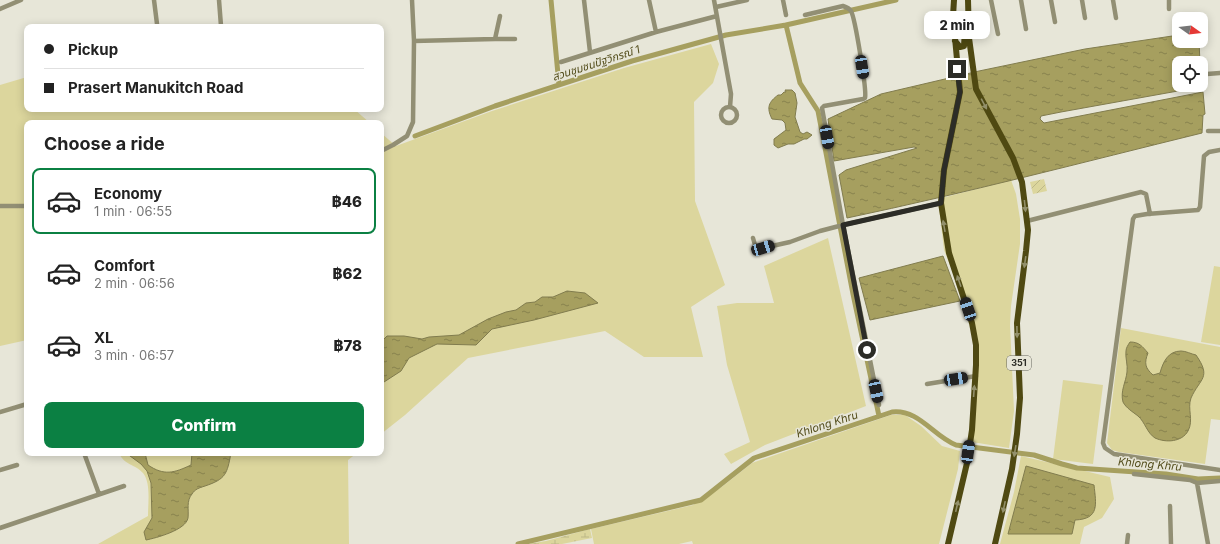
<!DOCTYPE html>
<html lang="en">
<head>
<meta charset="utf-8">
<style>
	body { margin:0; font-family:Inter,"Noto Sans Thai",sans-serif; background:#f2f2f2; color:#222; height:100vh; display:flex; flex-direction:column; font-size:15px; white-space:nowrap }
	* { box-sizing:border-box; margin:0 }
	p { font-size:13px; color:#767676 }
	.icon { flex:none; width:22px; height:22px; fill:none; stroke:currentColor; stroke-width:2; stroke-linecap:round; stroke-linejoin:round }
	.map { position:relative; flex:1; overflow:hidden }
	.sheet { position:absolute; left:24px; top:120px; width:360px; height:336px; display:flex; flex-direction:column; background:#fff; border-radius:8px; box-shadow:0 2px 10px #0003 }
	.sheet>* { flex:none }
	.hud { position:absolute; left:24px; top:24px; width:360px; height:88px; border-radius:8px; box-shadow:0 2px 10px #0003; display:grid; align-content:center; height:88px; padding:0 20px; background:#fff }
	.needle { width:26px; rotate:104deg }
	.fabs { position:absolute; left:1172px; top:12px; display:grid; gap:8px }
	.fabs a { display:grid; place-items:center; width:36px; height:36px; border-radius:8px; background:#fff; box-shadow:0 2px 10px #0003; font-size:20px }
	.end { position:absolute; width:18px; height:18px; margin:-9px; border:5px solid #2c2c27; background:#fff; box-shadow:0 0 0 2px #fff }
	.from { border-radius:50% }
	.bubble { position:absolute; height:28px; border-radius:8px; background:#fff; box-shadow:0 2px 10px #0003; font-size:13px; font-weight:800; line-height:28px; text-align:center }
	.car { position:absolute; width:12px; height:24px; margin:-12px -6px; border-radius:5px; box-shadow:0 0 3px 1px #0007; background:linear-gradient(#222 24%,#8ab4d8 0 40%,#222 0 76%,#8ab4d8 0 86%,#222 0) }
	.hud b { display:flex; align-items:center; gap:14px; height:38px; font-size:15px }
	.hud b+b { border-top:1px solid #e0e0e0 }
	.hud i { width:10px; height:10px; background:#222 }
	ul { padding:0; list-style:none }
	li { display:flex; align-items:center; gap:12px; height:66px; margin:0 8px 6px; padding:0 12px; border:2px solid transparent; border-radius:8px }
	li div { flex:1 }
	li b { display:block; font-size:15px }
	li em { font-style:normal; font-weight:800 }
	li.active { border-color:#0b8043 }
	li>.icon { width:36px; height:36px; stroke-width:1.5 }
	h2 { padding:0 20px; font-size:18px; line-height:48px }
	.action { display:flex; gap:8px; margin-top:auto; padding:8px 20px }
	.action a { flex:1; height:46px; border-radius:8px; background:#0b8043; color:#fff; font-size:16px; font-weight:800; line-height:46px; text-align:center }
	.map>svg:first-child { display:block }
</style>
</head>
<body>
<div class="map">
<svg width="1220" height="544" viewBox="0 0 1220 544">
	<defs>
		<pattern id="wetland-marsh" width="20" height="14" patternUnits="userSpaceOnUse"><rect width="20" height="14" fill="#dcd69d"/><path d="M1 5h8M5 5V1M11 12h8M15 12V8" fill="none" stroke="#bdb887"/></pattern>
		<pattern id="garden-furrows" width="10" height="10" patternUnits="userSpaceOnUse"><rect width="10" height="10" fill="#dcd69d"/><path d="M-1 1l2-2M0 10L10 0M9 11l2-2" fill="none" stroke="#bdb887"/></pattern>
		<pattern id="water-ripples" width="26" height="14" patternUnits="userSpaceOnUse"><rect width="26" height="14" fill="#a69f5f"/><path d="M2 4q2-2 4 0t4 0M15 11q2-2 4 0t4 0" fill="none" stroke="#87824e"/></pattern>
	</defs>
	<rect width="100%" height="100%" fill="#e7e6d8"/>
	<path fill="#dcd69d" d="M711,44L719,64L713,83L694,102L695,201L725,285L691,307L703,357H644L605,331L468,358L405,415L381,434V133L396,146L492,111L624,68Z
		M27,77V109H354L370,123H27V340L0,346V85Z
		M1011,180L1016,194L1020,219V244L1011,306L1010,325L1014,411L1009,448L972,442L975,328L944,250L938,199Z
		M828,238L866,406L765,445L731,464L724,454L750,442L727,365L717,306L737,303H774L764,266Z
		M1214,266L1220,267V345L1201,342Z
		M1121,328L1220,347V420L1211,419L1205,464L1119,452L1112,450L1107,443Z
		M1063,380L1103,385L1093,464L1053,459Z
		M891,415H905L921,426L942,446L960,451L958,469L939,544H693L692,541L679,544H594L591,529L693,505L723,486L752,463Z
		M119,453H357L348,460L349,544H98L148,516C148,503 151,483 143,473C135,464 124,465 119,453Z
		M1021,456L1110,477L1114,499L1102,518L1084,527L1080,544H1000L1014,492Z"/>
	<path fill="url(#wetland-marsh)" d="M590,529L592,538L562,544H527L546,541Z"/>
	<path fill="url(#garden-furrows)" d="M1044,179L1047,191L1033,194L1030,182Z"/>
	<path fill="url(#water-ripples)" stroke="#817c4e" d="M1179,35V41H1199L1200,63H1179V85H1199L1189,89L1061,112L1041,116L1040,119L1044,123L1203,92L1205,114L1203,115L1202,133C1084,162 966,193 847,218L839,175L846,170L917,148L914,147L834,161L828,119L881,94L979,71L1085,49Z
		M785,90H792L795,93L797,103L795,117L800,132L803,134L807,132L812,135L807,139H804L794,144H788L778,148L774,145V139L786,130L785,123L782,120L772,119C766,107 769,102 778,95H781L784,92H786Z
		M943,256L960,301L870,320L859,278Z
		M567,291L585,293L598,303L534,320L492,329L476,345L437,344L409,358L401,371L384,382L381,381V342L387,336H404L422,339L429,337L459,335L488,319L506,312L516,310L526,303L535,302L542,297H553Z
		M1130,342C1139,342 1142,346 1148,353C1144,363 1145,368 1153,375L1160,373C1163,362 1168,351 1181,351C1186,351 1191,354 1196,355C1212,378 1200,378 1191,398C1187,409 1194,420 1188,431C1182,442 1166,443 1155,438C1147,433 1145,422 1138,416C1133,412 1126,408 1123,402C1120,391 1126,382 1127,372C1128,365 1125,357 1126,351C1126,348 1128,345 1130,342Z
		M126,453H145L148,465C164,476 174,473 191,465L192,453H231C227,474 226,479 205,486C199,488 195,489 192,494C186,501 189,510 188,518C186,530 156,538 146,540L144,532L152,518L151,483L147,471L141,464Z
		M1026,466L1094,485C1096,504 1100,519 1075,520L1072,534H1008Z"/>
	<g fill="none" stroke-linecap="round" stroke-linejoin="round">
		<path stroke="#a69f5f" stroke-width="5" d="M551,0L559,85
			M786,25L800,83L818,111L853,294L879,416
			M415,136L495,106L632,61L726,35L786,25L896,0
			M518,544L701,500L754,458L892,412C919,409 933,436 956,445L1034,455L1062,464L1077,468L1166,474L1198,479L1220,478"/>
		<path stroke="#928f74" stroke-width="4.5" d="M154,0L157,24
			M219,0L221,26L225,27
			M584,0L590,52
			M649,0L656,32
			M714,0L731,94L730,107
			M783,0L786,15
			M991,0L998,34
			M1021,0L1026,29
			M1051,0L1055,22
			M1082,0L1085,18
			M1113,0L1116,18
			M1169,0V9
			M716,7L747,0
			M0,9L21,0
			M805,15L843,6C846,7 849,8 851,11C855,18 867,90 865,98L863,99L824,106L822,108L843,225L879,405
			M495,39H515
			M414,41L495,39L500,16
			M561,62L656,32L717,16
			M1207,74L1220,73
			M721 115a8 8 0 1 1 16 0a8 8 0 1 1-16 0Z
			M1208,131H1220
			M1220,150L1209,152L1204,156L1200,207L1198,210L1147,214L1135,216L1133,219L1103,443L1105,448L1114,454L1220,470
			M381,151L393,145L407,136L413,122L414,41L412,0
			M0,206H27
			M1027,221L1141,192L1146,194L1150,214
			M753,238L755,245L763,248L790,242L820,231L843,225L941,203
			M927,384L976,376
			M0,412L27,404
			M84,453L99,494
			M0,470L17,465
			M1134,474L1190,480L1197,483L1208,544
			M1197,483L1220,481
			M1170,506L1171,544
			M0,528L124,486
			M1127,544L1128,535"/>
		<path stroke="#4f4912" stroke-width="6" d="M968,0L969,38L976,89L1013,158L1022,182L1028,230L1026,251L1017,323L1020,398L1017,434L1012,469L995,544
			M955,41L960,47L964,46L965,30
			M948,544L967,463L972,430L976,365V345L972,323L949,253L941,203L944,170L960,92L953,16L954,0"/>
	</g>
	<defs><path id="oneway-solid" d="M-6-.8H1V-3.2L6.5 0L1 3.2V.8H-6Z"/></defs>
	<g fill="#93906b">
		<use href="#oneway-solid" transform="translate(984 104) rotate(62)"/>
		<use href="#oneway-solid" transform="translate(1025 206) rotate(84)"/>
		<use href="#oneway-solid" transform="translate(944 226) rotate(-100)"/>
		<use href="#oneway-solid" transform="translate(1025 262) rotate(98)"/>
		<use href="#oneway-solid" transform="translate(959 281) rotate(-109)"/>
		<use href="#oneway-solid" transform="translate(1017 332) rotate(89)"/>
		<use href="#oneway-solid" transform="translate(974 391) rotate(-86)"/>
		<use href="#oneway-solid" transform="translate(1015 451) rotate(99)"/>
		<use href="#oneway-solid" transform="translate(957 506) rotate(-77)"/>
		<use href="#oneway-solid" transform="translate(1004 507) rotate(102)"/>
	</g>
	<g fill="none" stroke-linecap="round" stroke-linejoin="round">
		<path stroke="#2c2c27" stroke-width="5" d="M867,350L843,225L941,203L944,170L960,92L957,69"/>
	</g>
	<g text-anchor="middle" stroke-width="3" stroke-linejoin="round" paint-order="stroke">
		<rect fill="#e7e6d8" stroke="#64645c" stroke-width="1" x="1007" y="356" width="24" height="14" rx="3"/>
		<g font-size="9" font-weight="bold" fill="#2c2c27">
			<text x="1019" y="366">351</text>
		</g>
		<g font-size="11" font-style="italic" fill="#534d1b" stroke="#e7e6d8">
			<text transform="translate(596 63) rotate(-18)" y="4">สวนชุมชนปัฐวิกรณ์ 1</text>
			<text transform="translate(827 424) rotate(-18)" y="4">Khlong Khru</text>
			<text transform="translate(1150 464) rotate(5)" y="4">Khlong Khru</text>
		</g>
	</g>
</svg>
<div class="fabs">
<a><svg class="needle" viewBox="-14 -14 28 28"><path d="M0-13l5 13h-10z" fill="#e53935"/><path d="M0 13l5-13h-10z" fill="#767676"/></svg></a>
<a><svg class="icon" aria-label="locate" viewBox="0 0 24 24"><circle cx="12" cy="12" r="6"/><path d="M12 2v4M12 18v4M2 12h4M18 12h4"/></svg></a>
</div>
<i class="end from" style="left:867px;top:350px"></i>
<i class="end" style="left:957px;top:69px"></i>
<div class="bubble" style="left:924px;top:11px;width:66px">2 min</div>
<i class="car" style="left:862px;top:67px;rotate:171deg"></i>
<i class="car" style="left:827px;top:137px;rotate:170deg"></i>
<i class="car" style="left:763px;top:248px;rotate:74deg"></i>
<i class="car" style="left:968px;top:309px;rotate:341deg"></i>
<i class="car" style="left:956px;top:379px;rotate:81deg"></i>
<i class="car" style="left:876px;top:391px;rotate:168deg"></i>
<i class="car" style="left:968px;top:452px;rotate:8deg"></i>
<div class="hud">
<b><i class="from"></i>Pickup</b>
<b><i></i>Prasert Manukitch Road</b>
</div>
<section class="sheet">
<h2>Choose a ride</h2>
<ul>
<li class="active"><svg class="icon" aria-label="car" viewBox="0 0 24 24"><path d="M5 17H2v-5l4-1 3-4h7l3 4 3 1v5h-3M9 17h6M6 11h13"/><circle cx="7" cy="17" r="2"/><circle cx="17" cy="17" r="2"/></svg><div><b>Economy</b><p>1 min · 06:55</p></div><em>฿46</em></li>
<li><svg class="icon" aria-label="car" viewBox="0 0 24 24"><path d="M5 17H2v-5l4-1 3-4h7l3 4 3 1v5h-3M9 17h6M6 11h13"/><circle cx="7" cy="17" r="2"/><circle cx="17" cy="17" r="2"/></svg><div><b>Comfort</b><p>2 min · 06:56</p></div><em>฿62</em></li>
<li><svg class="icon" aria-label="car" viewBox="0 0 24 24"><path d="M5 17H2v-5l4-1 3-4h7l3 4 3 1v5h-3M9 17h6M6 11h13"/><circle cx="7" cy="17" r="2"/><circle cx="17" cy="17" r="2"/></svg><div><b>XL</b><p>3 min · 06:57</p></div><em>฿78</em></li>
</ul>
<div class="action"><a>Confirm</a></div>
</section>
</div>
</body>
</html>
